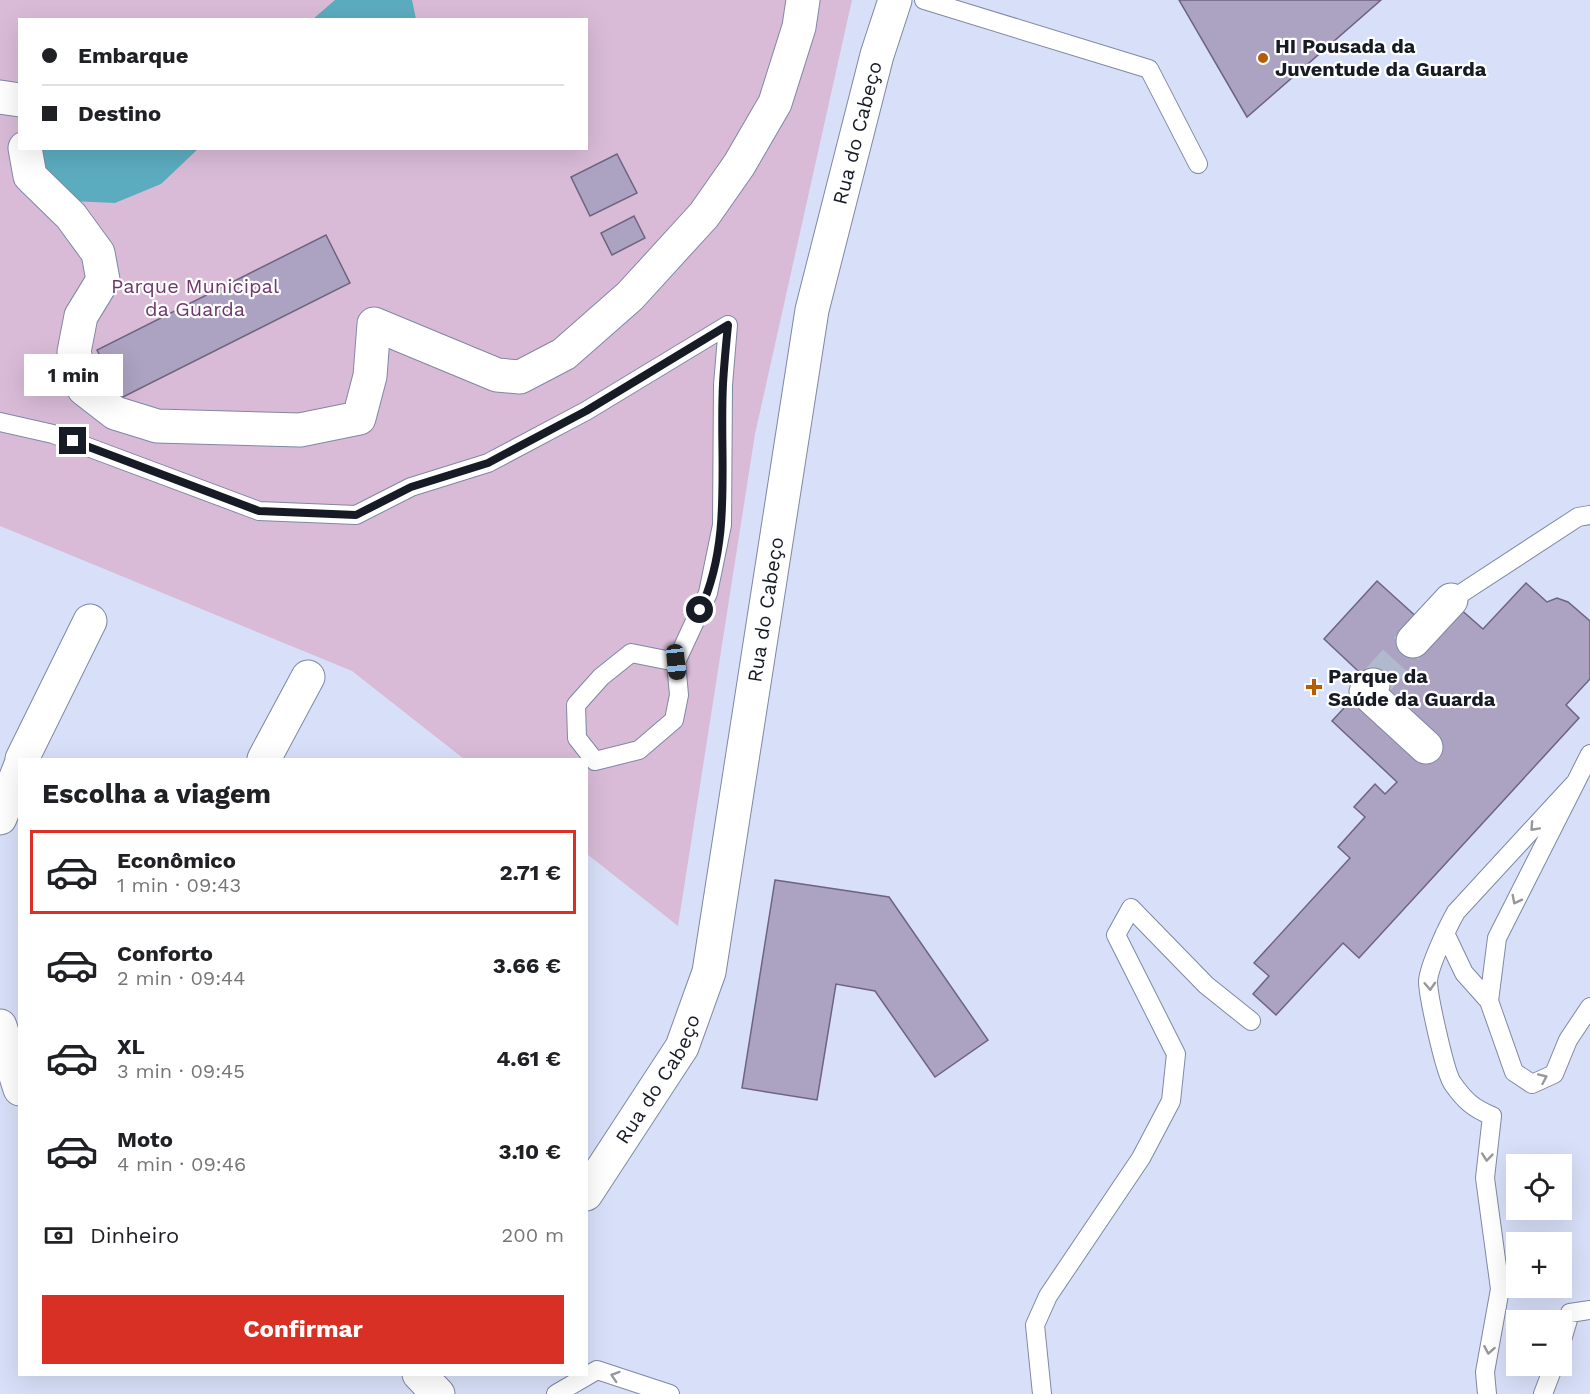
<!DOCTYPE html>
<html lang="pt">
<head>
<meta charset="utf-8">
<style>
	body { margin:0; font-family:"Work Sans",sans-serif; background:#f6f6f6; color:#202124; height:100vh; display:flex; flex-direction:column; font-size:22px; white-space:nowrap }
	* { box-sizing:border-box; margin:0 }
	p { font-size:20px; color:#757577 }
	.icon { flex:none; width:33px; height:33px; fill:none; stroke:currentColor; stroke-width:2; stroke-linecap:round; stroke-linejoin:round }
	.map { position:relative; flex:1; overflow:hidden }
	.sheet { position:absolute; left:18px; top:758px; width:570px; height:618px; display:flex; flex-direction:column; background:#fff; border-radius:0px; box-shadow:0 6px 24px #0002 }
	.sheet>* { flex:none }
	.banner { position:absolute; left:18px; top:18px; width:570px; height:132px; border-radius:0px; box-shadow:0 6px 24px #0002; display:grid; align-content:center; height:132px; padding:0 24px; background:#fff }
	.buttons { position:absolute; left:1506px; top:1154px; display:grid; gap:12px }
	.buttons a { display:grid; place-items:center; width:66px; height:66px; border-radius:0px; background:#fff; box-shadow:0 6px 24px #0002; font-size:30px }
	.end { position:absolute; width:27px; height:27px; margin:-14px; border:8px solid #171b26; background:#fff; box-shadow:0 0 0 3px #fff }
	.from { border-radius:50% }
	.bubble { position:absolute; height:42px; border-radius:0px; background:#fff; box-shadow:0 6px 24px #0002; font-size:20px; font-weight:700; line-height:42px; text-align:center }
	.car { position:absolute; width:18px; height:36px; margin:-18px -9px; border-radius:8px; box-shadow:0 0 4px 2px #0007; background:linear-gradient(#222 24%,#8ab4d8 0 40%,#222 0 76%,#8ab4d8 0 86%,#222 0) }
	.banner b { display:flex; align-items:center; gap:21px; height:57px; font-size:22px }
	.banner b+b { border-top:2px solid #e0e0e0 }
	.banner i { width:15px; height:15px; background:#202124 }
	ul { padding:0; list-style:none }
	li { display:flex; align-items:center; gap:18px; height:84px; margin:0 12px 9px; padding:0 12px; border:3px solid transparent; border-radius:0px }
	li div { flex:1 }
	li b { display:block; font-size:22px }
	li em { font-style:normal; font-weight:700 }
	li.on { border-color:#d93025 }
	li>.icon { width:54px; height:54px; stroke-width:1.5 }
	h2 { padding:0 24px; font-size:27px; line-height:72px }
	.pay { display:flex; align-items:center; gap:15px; height:66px; padding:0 24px; font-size:22px }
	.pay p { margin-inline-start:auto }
	.cta { display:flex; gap:12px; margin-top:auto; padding:12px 24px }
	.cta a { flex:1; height:69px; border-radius:0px; background:#d93025; color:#fff; font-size:24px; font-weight:700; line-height:69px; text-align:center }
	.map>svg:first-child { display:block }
</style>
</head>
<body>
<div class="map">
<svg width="1590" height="1394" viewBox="0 0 1590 1394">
	<rect width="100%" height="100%" fill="#d8e0f9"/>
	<path fill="#d9bbd7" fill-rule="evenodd" d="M0,0H852L755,434L678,926L587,854L586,759H464L352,671L0,526ZM20,20H586V148H20Z"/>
	<path fill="#5cacbf" d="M335,0H412L416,19H313Z
		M38,149H198L161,184L115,203L71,201L41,171Z"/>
	<path fill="#aca2c1" stroke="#6d6480" stroke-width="1.5" d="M1179,0H1381L1247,117Z
		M617,154L637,193L590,216L571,177Z
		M634,216L645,238L612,255L601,233Z
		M326,235L350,283L121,398L97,350Z
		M1377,581L1420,620L1458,607L1483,629L1526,583L1547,602L1557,598L1568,602L1590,621V679L1566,705L1579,718L1359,958L1343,943L1276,1015L1253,994L1269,976L1254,963L1350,858L1338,847L1365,817L1354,807L1375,784L1385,794L1397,782L1332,721L1356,695L1373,685L1324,639Z
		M775,880L889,897L988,1040L935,1077L875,991L836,984L817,1100L742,1088Z"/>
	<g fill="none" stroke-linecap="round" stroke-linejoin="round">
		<path stroke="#b1b9cf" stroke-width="33" stroke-dasharray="33 16" stroke-linecap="butt" d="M1373,685L1413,641"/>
		<defs>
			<path id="lane" d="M924,0L1149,69L1198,164
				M0,422L53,434L259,511L356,515L411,487L488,463L586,411L728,325L723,385L722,525L708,593L676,662L679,695L674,720L639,750L595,761L577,738L576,705L601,677L631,653L676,662
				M1451,600L1578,517L1590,515
				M1590,754L1497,938L1489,1001L1514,1072L1532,1084L1554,1074L1568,1040L1590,1007
				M1445,933L1464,973L1489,1001
				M1562,1340L1570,1313L1590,1310
				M556,1394L597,1370L670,1394
				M1042,1394L1035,1325L1048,1296L1141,1158L1171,1101L1176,1054L1116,935L1131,908L1206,985L1251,1021
				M1487,1394L1485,1372L1500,1289L1485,1178L1492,1116C1473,1108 1465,1101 1453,1084C1445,1074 1428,995 1428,981C1429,966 1448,926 1456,912L1574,784
				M1543,1394L1554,1365"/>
			<g id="street">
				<path d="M0,97L20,100"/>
				<path d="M25,148L30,176L71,216L98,253L103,280L81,316L74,352L84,389L115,413L157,426L300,430L359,418L370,376L374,324L497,375L520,377L564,354L630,296L704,215L739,165L775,103L799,27L803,0"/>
				<path d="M1413,641L1451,600"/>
				<path d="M1373,685L1366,692L1426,747"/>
				<path d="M22,759L90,621"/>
				<path d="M264,759L308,677"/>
				<path d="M0,818L20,767"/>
				<path d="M0,1026L20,1089"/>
				<path id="s1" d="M586,1194L682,1047L709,972L812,310L877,55L895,0"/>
				<path d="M419,1374L438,1394"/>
			</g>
		</defs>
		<use href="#lane" stroke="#7f88a4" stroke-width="20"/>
		<use href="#street" stroke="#7f88a4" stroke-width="35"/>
		<use href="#lane" stroke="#fff" stroke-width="18"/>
		<use href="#street" stroke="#fff" stroke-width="33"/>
	</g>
	<defs><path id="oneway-chevron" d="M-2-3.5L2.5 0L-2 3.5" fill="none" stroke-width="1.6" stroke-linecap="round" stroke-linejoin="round" transform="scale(1.5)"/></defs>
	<g stroke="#97989d">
		<use href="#oneway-chevron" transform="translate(1534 827) rotate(133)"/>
		<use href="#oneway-chevron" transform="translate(1516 900) rotate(117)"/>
		<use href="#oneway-chevron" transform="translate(1430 986) rotate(87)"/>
		<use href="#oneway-chevron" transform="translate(1543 1078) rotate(-24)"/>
		<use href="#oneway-chevron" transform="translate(1487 1157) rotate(96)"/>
		<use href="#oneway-chevron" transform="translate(1489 1350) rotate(100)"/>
		<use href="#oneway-chevron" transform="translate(615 1376) rotate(-162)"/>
	</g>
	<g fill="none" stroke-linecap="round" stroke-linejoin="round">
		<path stroke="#171b26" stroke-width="8" d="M73,441L259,511L356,515L411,487L488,463L586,411L728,325C726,345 724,365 723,384C719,459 733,540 700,610"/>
	</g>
	<g fill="#b75b05" stroke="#fff" stroke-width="2">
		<circle cx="1263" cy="58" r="6"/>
		<path d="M1311 678h6v6h6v6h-6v6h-6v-6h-6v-6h6z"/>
	</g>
	<g text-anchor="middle" stroke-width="4.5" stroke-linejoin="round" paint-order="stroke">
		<g font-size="20" font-weight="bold" fill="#171b26" stroke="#fff" text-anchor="start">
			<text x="1275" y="53">HI Pousada da<tspan x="1275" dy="23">Juventude da Guarda</tspan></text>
			<text x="1328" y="683">Parque da<tspan x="1328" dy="23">Saúde da Guarda</tspan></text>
		</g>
		<g font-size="20" fill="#171b26" stroke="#fff">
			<text dy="7" stroke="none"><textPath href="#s1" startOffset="1108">Rua do Cabeço</textPath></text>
			<text dy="7" stroke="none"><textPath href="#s1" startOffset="622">Rua do Cabeço</textPath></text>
			<text dy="7" stroke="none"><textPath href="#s1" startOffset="136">Rua do Cabeço</textPath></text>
		</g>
		<g font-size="20" fill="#70366f" stroke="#fff">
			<text x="195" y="293">Parque Municipal<tspan x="195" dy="23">da Guarda</tspan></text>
		</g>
	</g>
</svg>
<div class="buttons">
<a><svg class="icon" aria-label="locate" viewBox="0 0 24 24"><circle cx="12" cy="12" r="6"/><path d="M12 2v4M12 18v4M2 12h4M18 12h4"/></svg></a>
<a>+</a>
<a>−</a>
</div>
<i class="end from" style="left:700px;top:610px"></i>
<i class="end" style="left:73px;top:441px"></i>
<div class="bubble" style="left:24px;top:354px;width:99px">1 min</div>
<i class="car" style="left:676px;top:662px;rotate:174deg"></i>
<div class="banner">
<b><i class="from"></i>Embarque</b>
<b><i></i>Destino</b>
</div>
<section class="sheet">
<h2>Escolha a viagem</h2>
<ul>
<li class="on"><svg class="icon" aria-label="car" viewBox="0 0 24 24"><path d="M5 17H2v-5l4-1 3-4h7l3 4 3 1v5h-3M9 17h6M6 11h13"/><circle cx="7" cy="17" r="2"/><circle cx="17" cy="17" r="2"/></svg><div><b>Econômico</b><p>1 min · 09:43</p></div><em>2.71 €</em></li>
<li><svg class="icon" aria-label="car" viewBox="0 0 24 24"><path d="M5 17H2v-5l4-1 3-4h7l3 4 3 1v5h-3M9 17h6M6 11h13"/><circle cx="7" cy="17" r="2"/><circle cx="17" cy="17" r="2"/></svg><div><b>Conforto</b><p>2 min · 09:44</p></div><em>3.66 €</em></li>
<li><svg class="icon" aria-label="car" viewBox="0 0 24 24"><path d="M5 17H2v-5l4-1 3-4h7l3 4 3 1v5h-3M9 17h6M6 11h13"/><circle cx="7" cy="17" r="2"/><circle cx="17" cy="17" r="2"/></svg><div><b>XL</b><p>3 min · 09:45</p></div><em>4.61 €</em></li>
<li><svg class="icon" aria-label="car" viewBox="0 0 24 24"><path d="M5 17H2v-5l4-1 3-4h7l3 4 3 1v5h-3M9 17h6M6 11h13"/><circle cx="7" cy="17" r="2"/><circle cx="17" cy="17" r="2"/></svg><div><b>Moto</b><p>4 min · 09:46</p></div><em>3.10 €</em></li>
</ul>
<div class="pay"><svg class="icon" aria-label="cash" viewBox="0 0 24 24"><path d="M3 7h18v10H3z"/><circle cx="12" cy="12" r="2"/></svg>Dinheiro<p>200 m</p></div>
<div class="cta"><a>Confirmar</a></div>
</section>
</div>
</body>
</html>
